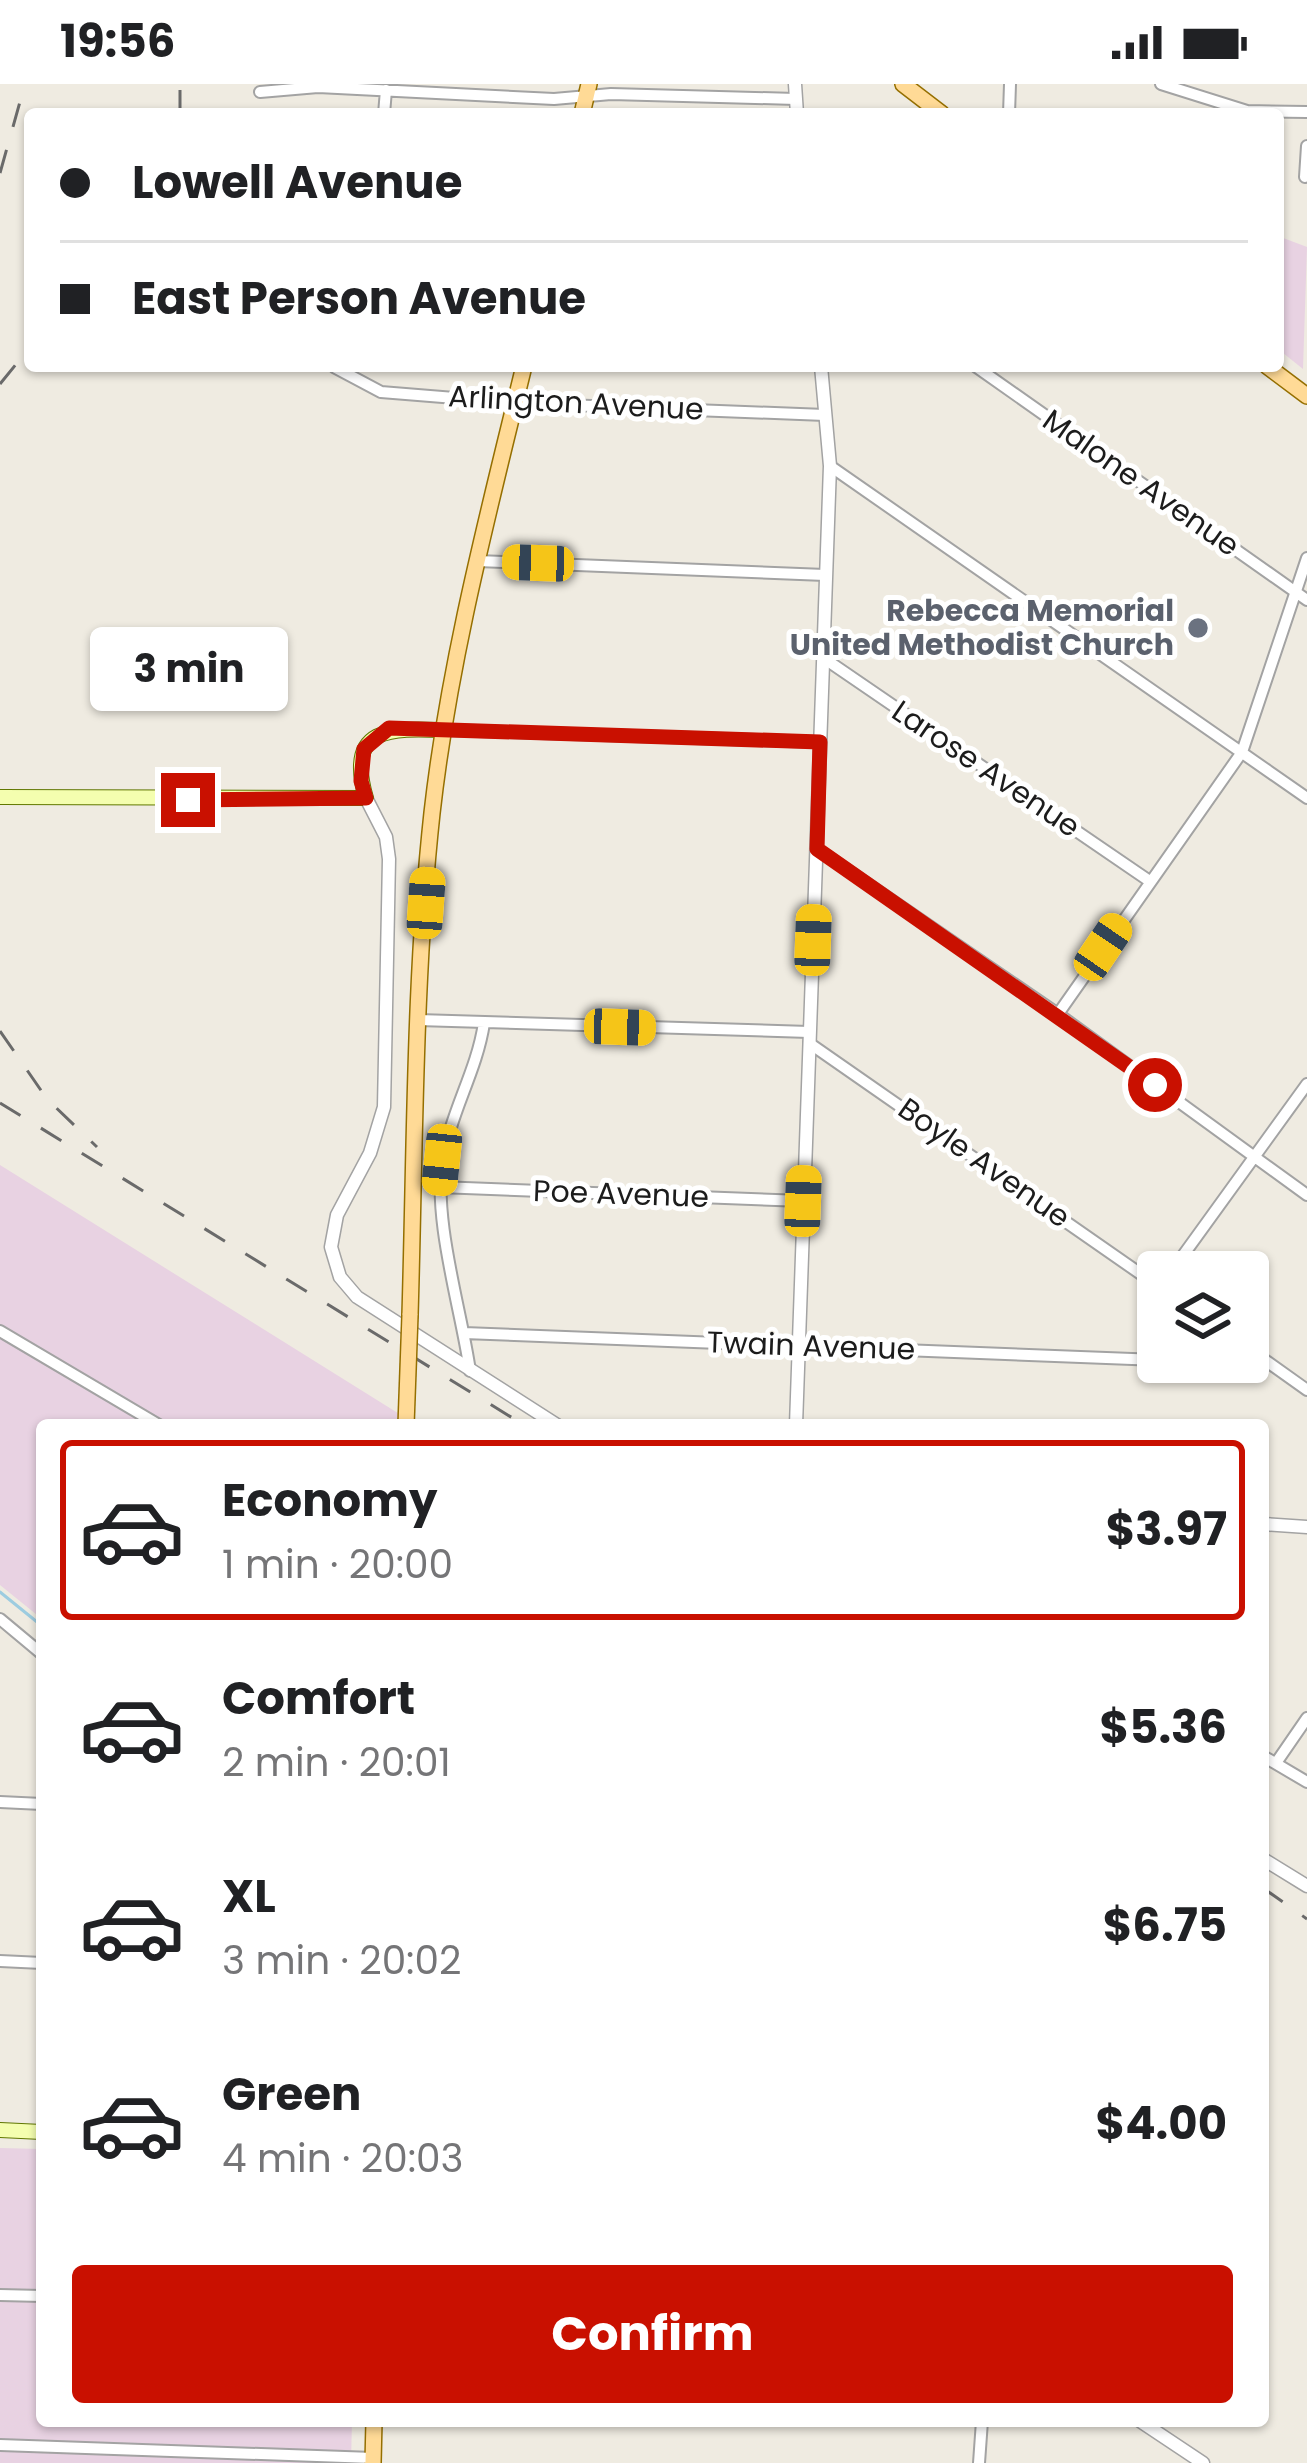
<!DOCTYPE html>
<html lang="en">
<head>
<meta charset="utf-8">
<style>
	body { margin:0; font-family:Poppins,sans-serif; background:#f6f6f6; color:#202124; height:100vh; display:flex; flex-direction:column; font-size:45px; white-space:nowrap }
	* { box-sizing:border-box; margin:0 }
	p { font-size:39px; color:#757577 }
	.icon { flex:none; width:66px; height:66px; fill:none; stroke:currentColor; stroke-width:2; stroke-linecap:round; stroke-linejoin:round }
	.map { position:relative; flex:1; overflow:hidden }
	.panel { position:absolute; left:36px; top:1335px; width:1233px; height:1008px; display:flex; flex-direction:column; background:#fff; border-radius:12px; box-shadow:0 3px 9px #0004 }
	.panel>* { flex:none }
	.guide { position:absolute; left:24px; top:24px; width:1260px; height:264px; border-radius:12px; box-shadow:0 3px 9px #0004; display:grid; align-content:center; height:264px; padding:0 36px; background:#fff }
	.buttons { position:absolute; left:1137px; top:1167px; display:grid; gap:24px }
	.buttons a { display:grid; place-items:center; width:132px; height:132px; border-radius:12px; background:#fff; box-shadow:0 3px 9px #0004; font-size:60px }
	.end { position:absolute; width:54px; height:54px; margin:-27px; border:15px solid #c91000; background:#fff; box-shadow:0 0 0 6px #fff }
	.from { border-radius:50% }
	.bubble { position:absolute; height:84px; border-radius:12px; background:#fff; box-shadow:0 3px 9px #0004; font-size:39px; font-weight:700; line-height:84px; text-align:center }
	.car { position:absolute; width:36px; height:72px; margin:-36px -18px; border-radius:15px; box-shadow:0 0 9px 3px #0007; background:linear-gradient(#f5c518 24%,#345 0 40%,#f5c518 0 76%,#345 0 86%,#f5c518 0) }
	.guide b { display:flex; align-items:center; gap:42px; height:114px; font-size:45px }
	.guide b+b { border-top:3px solid #e0e0e0 }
	.guide i { width:30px; height:30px; background:#202124 }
	ul { padding:21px 0 0; list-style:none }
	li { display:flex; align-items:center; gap:36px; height:180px; margin:0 24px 18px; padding:0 12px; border:6px solid transparent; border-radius:12px }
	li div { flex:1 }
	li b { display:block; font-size:45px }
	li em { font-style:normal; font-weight:700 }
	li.selected { border-color:#c91000 }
	li>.icon { width:108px; height:108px; stroke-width:1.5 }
	.action { display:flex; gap:24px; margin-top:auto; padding:24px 36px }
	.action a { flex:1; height:138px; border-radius:12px; background:#c91000; color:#fff; font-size:48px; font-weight:700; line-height:138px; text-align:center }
	.status { display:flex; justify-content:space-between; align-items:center; height:84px; padding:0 60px; background:#fff; direction:ltr }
	.status svg { height:33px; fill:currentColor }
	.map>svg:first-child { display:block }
</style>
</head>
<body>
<div class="status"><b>19:56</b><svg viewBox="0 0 49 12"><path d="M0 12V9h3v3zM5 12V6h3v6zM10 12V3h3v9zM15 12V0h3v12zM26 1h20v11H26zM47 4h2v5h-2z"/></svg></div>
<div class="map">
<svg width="1307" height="2379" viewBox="0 0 1307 2379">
	<rect width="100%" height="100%" fill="#efebe1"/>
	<path fill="#e8d2e2" d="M1278,152L1307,163L1303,285L1278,265Z
		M0,1081L417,1341H42V1535L0,1501Z
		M0,2064L42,2065V2337H352L351,2379H0Z"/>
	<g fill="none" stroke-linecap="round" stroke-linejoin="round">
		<path stroke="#9dcce0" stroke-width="3" d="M0,1508L42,1542"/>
		<defs>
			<path id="minor" d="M1161,0L1247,27L1307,28
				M260,8L318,3L554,15L611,10L796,15
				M384,30L386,6
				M1009,30L1010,0
				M1305,93L1307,62
				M975,282L1307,516
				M334,283L381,308L515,319L825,331
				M830,382L1307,714
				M477,477L825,491
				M825,575L1148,796
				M445,646L820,658
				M817,765L1058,930L1307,1111
				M1058,930L1242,668L1307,474
				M418,936L809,948
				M809,959L1158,1202
				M439,1103L803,1117
				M1171,1188L1307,1000
				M0,1247L159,1341
				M464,1249L1158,1276
				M1248,1264L1307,1306
				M1212,1278L1269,1280
				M470,1287C461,1224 432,1134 443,1073C452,1026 477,986 484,939
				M0,1535L42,1570
				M1263,1672L1307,1698
				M1276,1679L1307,1634
				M0,1718L42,1720
				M0,1877L42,1879
				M0,2211L42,2212
				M0,2361L373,2374
				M979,2379L982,2337"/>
			<path id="tertiary" d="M795,0L797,30
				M366,714L386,753L389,775L384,1023L370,1069L337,1131L331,1163L340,1193L357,1213L557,1341
				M796,1341L830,382L821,282
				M1263,1440L1307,1443
				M1263,1775L1307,1802
				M1140,2337L1203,2379"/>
			<path id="secondary" d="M0,713L366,714C345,642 391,644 445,646
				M0,2046L42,2048"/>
			<path id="primary" d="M903,0L942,30
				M582,30L589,0
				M1267,282L1307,312
				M410,1231C415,1064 414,895 432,729C449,578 488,430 524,282
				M373,2379L374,2337"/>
		</defs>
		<use href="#minor" stroke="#a3a3a3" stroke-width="14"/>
		<use href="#tertiary" stroke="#a3a3a3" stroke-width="15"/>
		<use href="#secondary" stroke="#607700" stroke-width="16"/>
		<use href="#primary" stroke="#956f00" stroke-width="18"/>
		<use href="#minor" stroke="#fff" stroke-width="10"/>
		<use href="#tertiary" stroke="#fff" stroke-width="12"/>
		<use href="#secondary" stroke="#f4feaf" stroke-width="14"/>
		<use href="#primary" stroke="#ffda96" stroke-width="15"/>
		<path stroke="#6a6a6a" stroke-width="3" stroke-dasharray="24 24" stroke-linecap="butt" d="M180,30V0
			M0,89L25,0
			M0,300L30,263
			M0,947L47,1015L97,1063
			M0,1019L524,1341
			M1263,1804L1307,1835"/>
		<defs>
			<path id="primary-bridge" d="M406,1341L410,1231"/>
		</defs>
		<use href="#primary-bridge" stroke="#956f00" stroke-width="18" stroke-linecap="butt"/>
		<use href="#primary-bridge" stroke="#ffda96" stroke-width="15"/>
	</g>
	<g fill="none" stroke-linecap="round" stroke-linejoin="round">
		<path stroke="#c91000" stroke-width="15" d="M188,716L366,714L361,697L364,665L389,644L820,658L817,765L1155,1001"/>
	</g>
	<circle fill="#6b7280" stroke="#fff" stroke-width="4.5" cx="1198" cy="544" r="12"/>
	<g text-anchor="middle" stroke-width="10" stroke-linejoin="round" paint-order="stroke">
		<g font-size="30" fill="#1c1c1c" stroke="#fff">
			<text transform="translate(576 319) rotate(3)" y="10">Arlington Avenue</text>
			<text transform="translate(1141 399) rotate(35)" y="10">Malone Avenue</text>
			<text transform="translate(986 685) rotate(34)" y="10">Larose Avenue</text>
			<text transform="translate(984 1079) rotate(35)" y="10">Boyle Avenue</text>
			<text transform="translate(621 1110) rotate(2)" y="10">Poe Avenue</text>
			<text transform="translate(811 1262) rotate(2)" y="10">Twain Avenue</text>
		</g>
		<g font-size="30" font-weight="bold" fill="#5b616d" stroke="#fff" text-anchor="end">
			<text x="1174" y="537">Rebecca Memorial<tspan x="1174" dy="34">United Methodist Church</tspan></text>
		</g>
	</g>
</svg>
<div class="buttons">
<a><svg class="icon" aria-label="layers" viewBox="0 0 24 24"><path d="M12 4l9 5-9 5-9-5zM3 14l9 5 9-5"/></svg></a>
</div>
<i class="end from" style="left:1155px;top:1001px"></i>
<i class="end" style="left:188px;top:716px"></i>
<div class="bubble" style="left:90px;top:543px;width:198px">3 min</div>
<i class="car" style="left:538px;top:479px;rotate:272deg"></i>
<i class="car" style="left:426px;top:819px;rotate:4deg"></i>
<i class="car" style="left:813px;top:856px;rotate:2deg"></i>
<i class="car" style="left:1103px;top:863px;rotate:34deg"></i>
<i class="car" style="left:620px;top:943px;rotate:92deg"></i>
<i class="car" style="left:442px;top:1076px;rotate:186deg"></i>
<i class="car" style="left:803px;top:1117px;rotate:2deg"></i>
<div class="guide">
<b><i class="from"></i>Lowell Avenue</b>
<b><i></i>East Person Avenue</b>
</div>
<section class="panel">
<ul>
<li class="selected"><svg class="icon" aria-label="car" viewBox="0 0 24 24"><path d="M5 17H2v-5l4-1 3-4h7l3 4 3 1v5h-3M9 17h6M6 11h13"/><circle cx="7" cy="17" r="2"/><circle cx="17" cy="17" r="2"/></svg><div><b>Economy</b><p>1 min · 20:00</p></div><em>$3.97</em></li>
<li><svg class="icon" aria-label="car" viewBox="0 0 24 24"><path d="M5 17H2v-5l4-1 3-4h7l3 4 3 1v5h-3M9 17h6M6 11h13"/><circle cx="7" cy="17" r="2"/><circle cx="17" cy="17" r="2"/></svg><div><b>Comfort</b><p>2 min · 20:01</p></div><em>$5.36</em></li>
<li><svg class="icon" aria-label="car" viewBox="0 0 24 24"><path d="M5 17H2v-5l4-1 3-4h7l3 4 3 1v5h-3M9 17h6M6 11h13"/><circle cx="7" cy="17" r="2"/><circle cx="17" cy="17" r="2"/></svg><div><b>XL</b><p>3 min · 20:02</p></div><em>$6.75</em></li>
<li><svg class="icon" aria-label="car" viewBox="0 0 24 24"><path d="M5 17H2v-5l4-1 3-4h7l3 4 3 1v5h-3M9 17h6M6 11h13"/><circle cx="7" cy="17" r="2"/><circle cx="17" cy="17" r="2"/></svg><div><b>Green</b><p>4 min · 20:03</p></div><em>$4.00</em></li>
</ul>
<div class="action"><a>Confirm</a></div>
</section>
</div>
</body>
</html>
